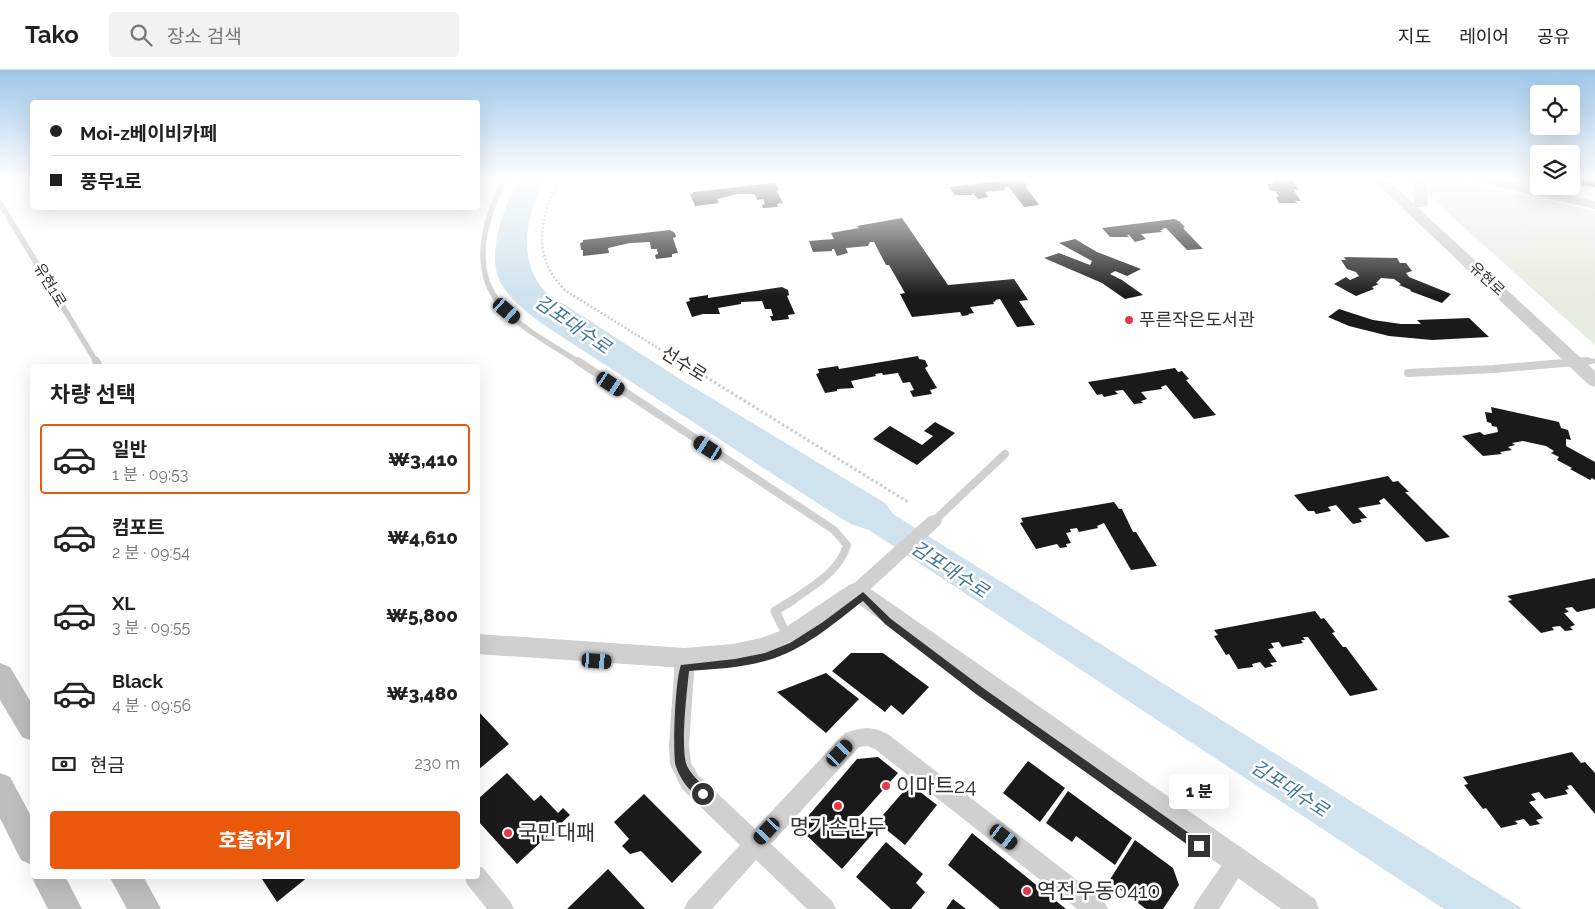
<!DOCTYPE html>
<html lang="ko">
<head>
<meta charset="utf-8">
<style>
	body { margin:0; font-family:Raleway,"Noto Sans KR",sans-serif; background:#f2f2f2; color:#222; height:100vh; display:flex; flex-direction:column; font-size:19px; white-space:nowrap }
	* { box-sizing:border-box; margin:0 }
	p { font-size:16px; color:#767676 }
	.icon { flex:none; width:28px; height:28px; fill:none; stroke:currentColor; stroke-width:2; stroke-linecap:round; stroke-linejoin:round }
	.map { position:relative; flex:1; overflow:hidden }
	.sheet { position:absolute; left:30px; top:294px; width:450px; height:515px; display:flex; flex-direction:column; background:#fff; border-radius:5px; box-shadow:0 5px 20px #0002 }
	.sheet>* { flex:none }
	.top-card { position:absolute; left:30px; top:30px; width:450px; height:110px; border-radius:5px; box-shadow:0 5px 20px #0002; display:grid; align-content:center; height:110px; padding:0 20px; background:#fff }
	.buttons { position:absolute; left:1530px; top:15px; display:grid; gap:10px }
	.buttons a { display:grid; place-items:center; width:50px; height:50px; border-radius:5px; background:#fff; box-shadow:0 5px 20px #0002; font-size:25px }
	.end { position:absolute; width:22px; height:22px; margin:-11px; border:6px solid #333; background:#fff; box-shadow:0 0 0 2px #fff }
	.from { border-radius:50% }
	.bubble { position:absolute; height:35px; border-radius:5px; background:#fff; box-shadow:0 5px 20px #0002; font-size:16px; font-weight:800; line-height:35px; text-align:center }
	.car { position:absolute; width:15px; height:30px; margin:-15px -8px; border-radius:6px; box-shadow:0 0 4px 1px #0007; background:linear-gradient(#222 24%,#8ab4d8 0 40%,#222 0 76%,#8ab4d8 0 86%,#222 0) }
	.top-card b { display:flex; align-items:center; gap:18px; height:48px; font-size:19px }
	.top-card b+b { border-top:1px solid #e0e0e0 }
	.top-card i { width:12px; height:12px; background:#222 }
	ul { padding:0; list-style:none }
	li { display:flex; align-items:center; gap:15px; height:70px; margin:0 10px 8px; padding:0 10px; border:2px solid transparent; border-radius:5px }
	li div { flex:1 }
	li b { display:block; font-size:19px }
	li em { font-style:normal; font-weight:800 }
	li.selected { border-color:#ea580c }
	li>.icon { width:45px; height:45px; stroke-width:1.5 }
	h2 { padding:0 20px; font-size:22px; line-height:60px }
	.pay { display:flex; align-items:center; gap:12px; height:55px; padding:0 20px; font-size:19px }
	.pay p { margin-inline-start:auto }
	.primary-button { display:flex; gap:10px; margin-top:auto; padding:10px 20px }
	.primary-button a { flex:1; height:58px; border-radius:5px; background:#ea580c; color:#fff; font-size:20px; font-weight:800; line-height:58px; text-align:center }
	header { display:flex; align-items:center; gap:30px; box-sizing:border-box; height:70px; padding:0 25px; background:#fff; border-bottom:1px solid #e0e0e0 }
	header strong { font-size:24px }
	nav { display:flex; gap:28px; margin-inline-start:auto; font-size:18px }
	.search { width:350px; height:45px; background:#f2f2f2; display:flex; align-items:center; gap:12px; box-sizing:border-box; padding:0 18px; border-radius:5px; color:#767676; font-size:19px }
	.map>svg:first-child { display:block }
</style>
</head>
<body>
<header>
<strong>Tako</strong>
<div class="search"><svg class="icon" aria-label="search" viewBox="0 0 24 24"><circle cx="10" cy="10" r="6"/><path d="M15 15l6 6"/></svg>장소 검색</div>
<nav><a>지도</a><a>레이어</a><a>공유</a></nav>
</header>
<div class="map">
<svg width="1595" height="839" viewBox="0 0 1595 839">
	<rect width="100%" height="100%" fill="#fff"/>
	<path fill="#e6ecdf" d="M1452,110L1595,141V275L1428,125L1427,117C1433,109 1443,110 1452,110Z"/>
	<path fill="#cfe2ee" d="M546,108C525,144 516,194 548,224L683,311L885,433L893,444L1523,839H1444L869,460L851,454L839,447L547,257C530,245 513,233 502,215C484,187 505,135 518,109Z"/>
	<path fill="#1a1a1a" d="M1273,108H1292L1299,120L1293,119L1301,131H1295L1297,133H1279L1276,127H1279L1276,122H1280L1270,120L1267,114H1273L1272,111L1275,112Z
		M1582,108L1595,111V117L1582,115Z
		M1018,109L1023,111L1028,116H1025L1039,135L1024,137L1009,117H1005L1004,120L985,122L988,127L978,129L973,123H971L973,125H955L949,117Z
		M773,113L777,116L779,120H776L783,133L777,134L778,137L763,138L762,135L765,134L763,129L757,130L755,124H737L717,129L719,133L695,136L690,124H693V122Z
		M902,148L948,215L1014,209L1028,230L1019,231L1035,255L1017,257L1000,229L995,230L996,231L993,232L994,234L970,237L974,243L968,244L969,245L962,246L960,242L912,247L900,224L905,223L889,195H886L874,172H870L868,176L846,178L848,183L837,186L834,179H832V181L813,182L809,171L834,169L831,163L859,158L857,156Z
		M1174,149L1179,151L1185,157L1183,158L1203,179L1187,180L1166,158L1162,159L1163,160H1160L1162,162L1141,164L1146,169L1135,172L1129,165H1127L1129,167H1110L1102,158Z
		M670,160L675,163L676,167L673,168L678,183L672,184V187L656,189L655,185L658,184L657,179H651L650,172L630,173L608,178L609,183L583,186V180H581L580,173L583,172V170Z
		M1075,169L1097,182L1141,199L1127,206L1115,201L1110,204L1122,210L1143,225L1125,229L1102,213L1044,188L1059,183L1090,195L1092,191L1059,173Z
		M1344,187L1397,188L1400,193H1406L1412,201L1406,203L1409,207L1451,224L1442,233L1410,221L1411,220L1399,215L1401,214L1394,209L1381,208L1376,213L1379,214L1372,217L1374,219L1356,226L1334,214L1346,207L1350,210L1359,206L1356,202L1347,199L1341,190H1346Z
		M782,217L788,220L789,225L787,226L795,244L788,245L789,249L772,251L770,246H773L771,239H765L762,231L741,232V234L718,238L720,244H703L692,247L686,232L690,231L689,228L708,225V228Z
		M1339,239L1373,250L1401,254H1421L1417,250L1469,248L1489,267L1432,270L1389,266L1349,256L1328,247Z
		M918,286L919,289L925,290L928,296L925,298L937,318L930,320L932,324L913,327L910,321L914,320L910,312L903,313L898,303L883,305L882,303L875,304L876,306L851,311L854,318L837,319V321L825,323L816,304L819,303L818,299L838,296L839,299Z
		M1175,298L1178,302L1182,301L1189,309L1186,310L1216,345L1194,349L1166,315L1161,317L1162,319L1141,322L1147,329L1141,331L1143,333L1134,334L1123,320L1115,321L1118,324L1104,327L1102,324L1097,325L1088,312Z
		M1491,337L1559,352L1561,358L1568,360L1571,370L1566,369V376L1595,392V410L1592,408L1590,410L1570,399L1572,398L1557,390L1559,387L1551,383L1554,381L1546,376L1523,371L1512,373L1515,375L1508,377L1512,380L1500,382L1502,384L1483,386L1462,366L1480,362L1484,365L1498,362L1497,357L1492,356L1491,353L1487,352L1485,342L1492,343Z
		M935,352L955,363L917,395L873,369L890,356L922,375L933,366L924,361Z
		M1388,406L1393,412L1398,411L1409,422H1405L1450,467L1426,472L1384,428L1379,431L1381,434L1358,438L1367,448L1360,449L1362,452L1353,454L1336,435L1328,437L1331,441L1316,444L1314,441H1308L1294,425Z
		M1114,432L1119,439H1122L1133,462H1136L1157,496L1131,500L1104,453L1097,456L1098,458L1079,462L1077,458L1070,459L1071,462L1066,463L1071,473L1066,474L1067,477L1060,478L1057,474L1036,479L1020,453L1023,452L1021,448Z
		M1595,508V538L1577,542L1572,537L1565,538L1569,542L1564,543L1575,555L1570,557L1573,560L1565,561L1560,556L1552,557L1554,560L1541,563L1508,531L1512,530L1507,526Z
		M1315,541L1321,549L1324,548L1335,562L1332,563L1343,577H1346L1378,620L1350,626L1308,567H1303L1305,570H1301L1303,573L1282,577L1279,572L1271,573L1274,578L1268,579L1277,592L1270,593L1273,596L1265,598L1260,592L1252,594L1253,597L1238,599L1229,584L1226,585L1214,566L1218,565L1214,560Z
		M851,583H883L929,617L903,645L891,635L885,642L832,601Z
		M826,603L859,629L826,663L777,622Z
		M478,641L509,674L478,700Z
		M1572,682L1581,693L1585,692L1595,703V744L1571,715L1567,716L1569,719L1565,720L1568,724L1545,729L1539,722L1531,724L1536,730L1529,732L1543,748L1536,750L1540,754L1530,756L1524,749L1515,751L1518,754L1501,758L1486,738L1483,739L1464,715L1468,714L1463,707Z
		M878,687L898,703L859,747L875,761L842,799L804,763L803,752L857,689Z
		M1028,691L1065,718L1040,752L1003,723Z
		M507,703L534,731L541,725L558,743L563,738L570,745L517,794L478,751V729Z
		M910,714L937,735L905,775L877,752Z
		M1068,721L1132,768L1115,795L1076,766L1072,772L1046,753Z
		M644,724L702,782L672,813L641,781L630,784L622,776L629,769L614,752Z
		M972,763L1066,839H1000L948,795Z
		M1135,770L1173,798L1179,815L1163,839H1146L1109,811Z
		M886,772L923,804L916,813L925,822L911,839H891L856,807Z
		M608,799L645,839H567Z
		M260,806H309L277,832Z
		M953,829L966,839H946Z"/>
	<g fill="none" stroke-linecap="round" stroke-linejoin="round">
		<path stroke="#cdcdcd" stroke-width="2.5" stroke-dasharray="2 2" stroke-linecap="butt" d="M560,108C539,147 531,188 566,221L682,293"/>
		<path stroke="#cdcdcd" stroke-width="3" stroke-dasharray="2.5 2.5" stroke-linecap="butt" d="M680,291L908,432"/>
		<path stroke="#d0d0d0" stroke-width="5.5" d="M506,108C486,145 469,197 500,234C520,259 553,275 580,293
			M0,133L97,293
			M1572,293L1593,291"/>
		<path stroke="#d0d0d0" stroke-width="8" d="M96,291L99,296
			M578,291L834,460L847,475C840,501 812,517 791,531
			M1408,303L1494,299L1587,291
			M934,451L1005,384"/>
		<path stroke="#d0d0d0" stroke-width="9" d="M788,568L775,541L793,530"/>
		<path fill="#d0d0d0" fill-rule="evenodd" d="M934,445L940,447L942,451L940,455L863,526L857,528L851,526L848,521L851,516L928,447Z
			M685,580L692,582L695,588L689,675L691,693L698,705L755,759L845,663C862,657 873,656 889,665L1104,831L1108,839H1077L875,679L867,676L859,677L771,774L832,831L836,839H807L756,790L712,839H684L688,831L740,775L682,719L670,694L669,675L675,588L678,582Z
			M1238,780L1246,783L1249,791L1219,839H1193L1197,831L1230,783Z
			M478,796L483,798L510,831L514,839H487L467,814L464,806H478Z"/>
		<path fill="#d0d0d0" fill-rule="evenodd" d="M1371,108H1386L1414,134L1413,113C1418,106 1426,108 1434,108L1427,114L1428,134L1426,137H1417L1595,301V317L1589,315Z
			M1470,108H1496L1595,131V139L1477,112Z
			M857,512L865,515L1315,829L1319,839H1281L857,533L796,575L763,588L733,594L685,598L478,584V564L685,578L733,574L761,568L780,561L849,515Z"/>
		<path fill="#bdbdbd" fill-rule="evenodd" d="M0,593L10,597L32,634V671L22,667L0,630Z
			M0,703L10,707L32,748V795L21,790L0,748Z
			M32,803V806H65L82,839H48L31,806Z
			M109,806H143L161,839H127Z"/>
	</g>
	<linearGradient id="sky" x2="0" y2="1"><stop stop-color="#9ec6ea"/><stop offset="0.48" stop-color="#fff"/><stop offset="1" stop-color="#fff" stop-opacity="0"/></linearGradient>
	<rect width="1595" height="226" fill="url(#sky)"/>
	<path fill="#333" d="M863,522L891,549L983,618L1203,773L1205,776L1203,780L1199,782L1195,780L976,624L885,554L863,531C833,554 803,581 765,591C741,598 715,599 689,601C687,622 680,678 687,696C693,708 704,714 708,724L707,728L703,729C690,724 678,706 675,693C673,674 675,611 681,595L735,589L765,583L790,573L823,552Z"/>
	<g fill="#e63946" stroke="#fff" stroke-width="2">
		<circle cx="1129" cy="250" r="5"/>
		<circle cx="886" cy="716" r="5"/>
		<circle cx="838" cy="736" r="5"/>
		<circle cx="508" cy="763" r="5"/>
		<circle cx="1027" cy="821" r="5"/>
	</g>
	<g text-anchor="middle" stroke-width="5" stroke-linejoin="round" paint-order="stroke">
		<g font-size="15" fill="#333" stroke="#fff">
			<text transform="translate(1487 209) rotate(43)" y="5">유현로</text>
			<text transform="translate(50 215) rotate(59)" y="5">유현1로</text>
		</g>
		<g font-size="18" fill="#333" stroke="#fff" text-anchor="start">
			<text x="1139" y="256">푸른작은도서관</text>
		</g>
		<g font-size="18" fill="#333" stroke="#fff">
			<text transform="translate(684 294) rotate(32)" y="6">선수로</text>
		</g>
		<g font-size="19" font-style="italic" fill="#3f7597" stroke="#fff">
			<text transform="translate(573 254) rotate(35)" y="7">김포대수로</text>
			<text transform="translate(950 499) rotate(33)" y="7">김포대수로</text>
			<text transform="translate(1290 718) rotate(33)" y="7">김포대수로</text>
		</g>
		<g font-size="21" fill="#333" stroke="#fff" text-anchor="start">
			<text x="896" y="723">이마트24</text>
			<text x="838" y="764" text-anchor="middle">명가손만두</text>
			<text x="518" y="770">국민대패</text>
			<text x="1037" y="828">역전우동0410</text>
		</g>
	</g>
</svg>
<div class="buttons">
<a><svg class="icon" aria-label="locate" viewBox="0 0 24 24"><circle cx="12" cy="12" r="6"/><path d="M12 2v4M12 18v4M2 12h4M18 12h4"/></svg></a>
<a><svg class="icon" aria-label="layers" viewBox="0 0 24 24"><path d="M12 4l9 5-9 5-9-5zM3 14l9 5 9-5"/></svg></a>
</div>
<i class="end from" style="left:703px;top:724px"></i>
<i class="end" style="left:1199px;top:776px"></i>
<div class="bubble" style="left:1169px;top:704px;width:60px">1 분</div>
<i class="car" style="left:507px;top:241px;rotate:131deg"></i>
<i class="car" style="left:611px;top:314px;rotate:124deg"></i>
<i class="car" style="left:708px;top:378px;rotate:303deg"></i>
<i class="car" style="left:597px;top:591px;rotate:94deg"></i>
<i class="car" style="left:840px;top:683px;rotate:43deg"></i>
<i class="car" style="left:767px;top:761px;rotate:223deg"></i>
<i class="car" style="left:1004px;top:767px;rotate:128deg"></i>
<div class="top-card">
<b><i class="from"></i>Moi-z베이비카페</b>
<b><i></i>풍무1로</b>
</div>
<section class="sheet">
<h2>차량 선택</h2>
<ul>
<li class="selected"><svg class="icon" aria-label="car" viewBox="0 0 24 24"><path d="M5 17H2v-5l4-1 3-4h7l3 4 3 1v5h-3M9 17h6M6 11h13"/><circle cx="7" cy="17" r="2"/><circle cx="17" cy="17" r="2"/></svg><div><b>일반</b><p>1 분 · 09:53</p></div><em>₩3,410</em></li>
<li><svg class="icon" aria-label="car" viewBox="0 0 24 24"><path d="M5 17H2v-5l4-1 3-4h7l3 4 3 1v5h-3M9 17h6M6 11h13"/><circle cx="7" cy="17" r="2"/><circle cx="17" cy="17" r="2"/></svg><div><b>컴포트</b><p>2 분 · 09:54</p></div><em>₩4,610</em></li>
<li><svg class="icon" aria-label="car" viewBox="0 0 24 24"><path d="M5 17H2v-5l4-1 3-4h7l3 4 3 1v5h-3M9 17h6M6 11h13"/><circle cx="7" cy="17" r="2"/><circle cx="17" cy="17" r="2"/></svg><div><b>XL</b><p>3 분 · 09:55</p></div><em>₩5,800</em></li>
<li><svg class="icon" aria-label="car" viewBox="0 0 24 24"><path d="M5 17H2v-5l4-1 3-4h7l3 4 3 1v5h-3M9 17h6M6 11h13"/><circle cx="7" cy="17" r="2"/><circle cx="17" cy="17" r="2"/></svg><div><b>Black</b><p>4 분 · 09:56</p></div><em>₩3,480</em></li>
</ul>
<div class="pay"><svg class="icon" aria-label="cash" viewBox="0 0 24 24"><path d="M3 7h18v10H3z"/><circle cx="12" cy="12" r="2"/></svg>현금<p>230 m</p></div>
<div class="primary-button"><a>호출하기</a></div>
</section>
</div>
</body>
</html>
